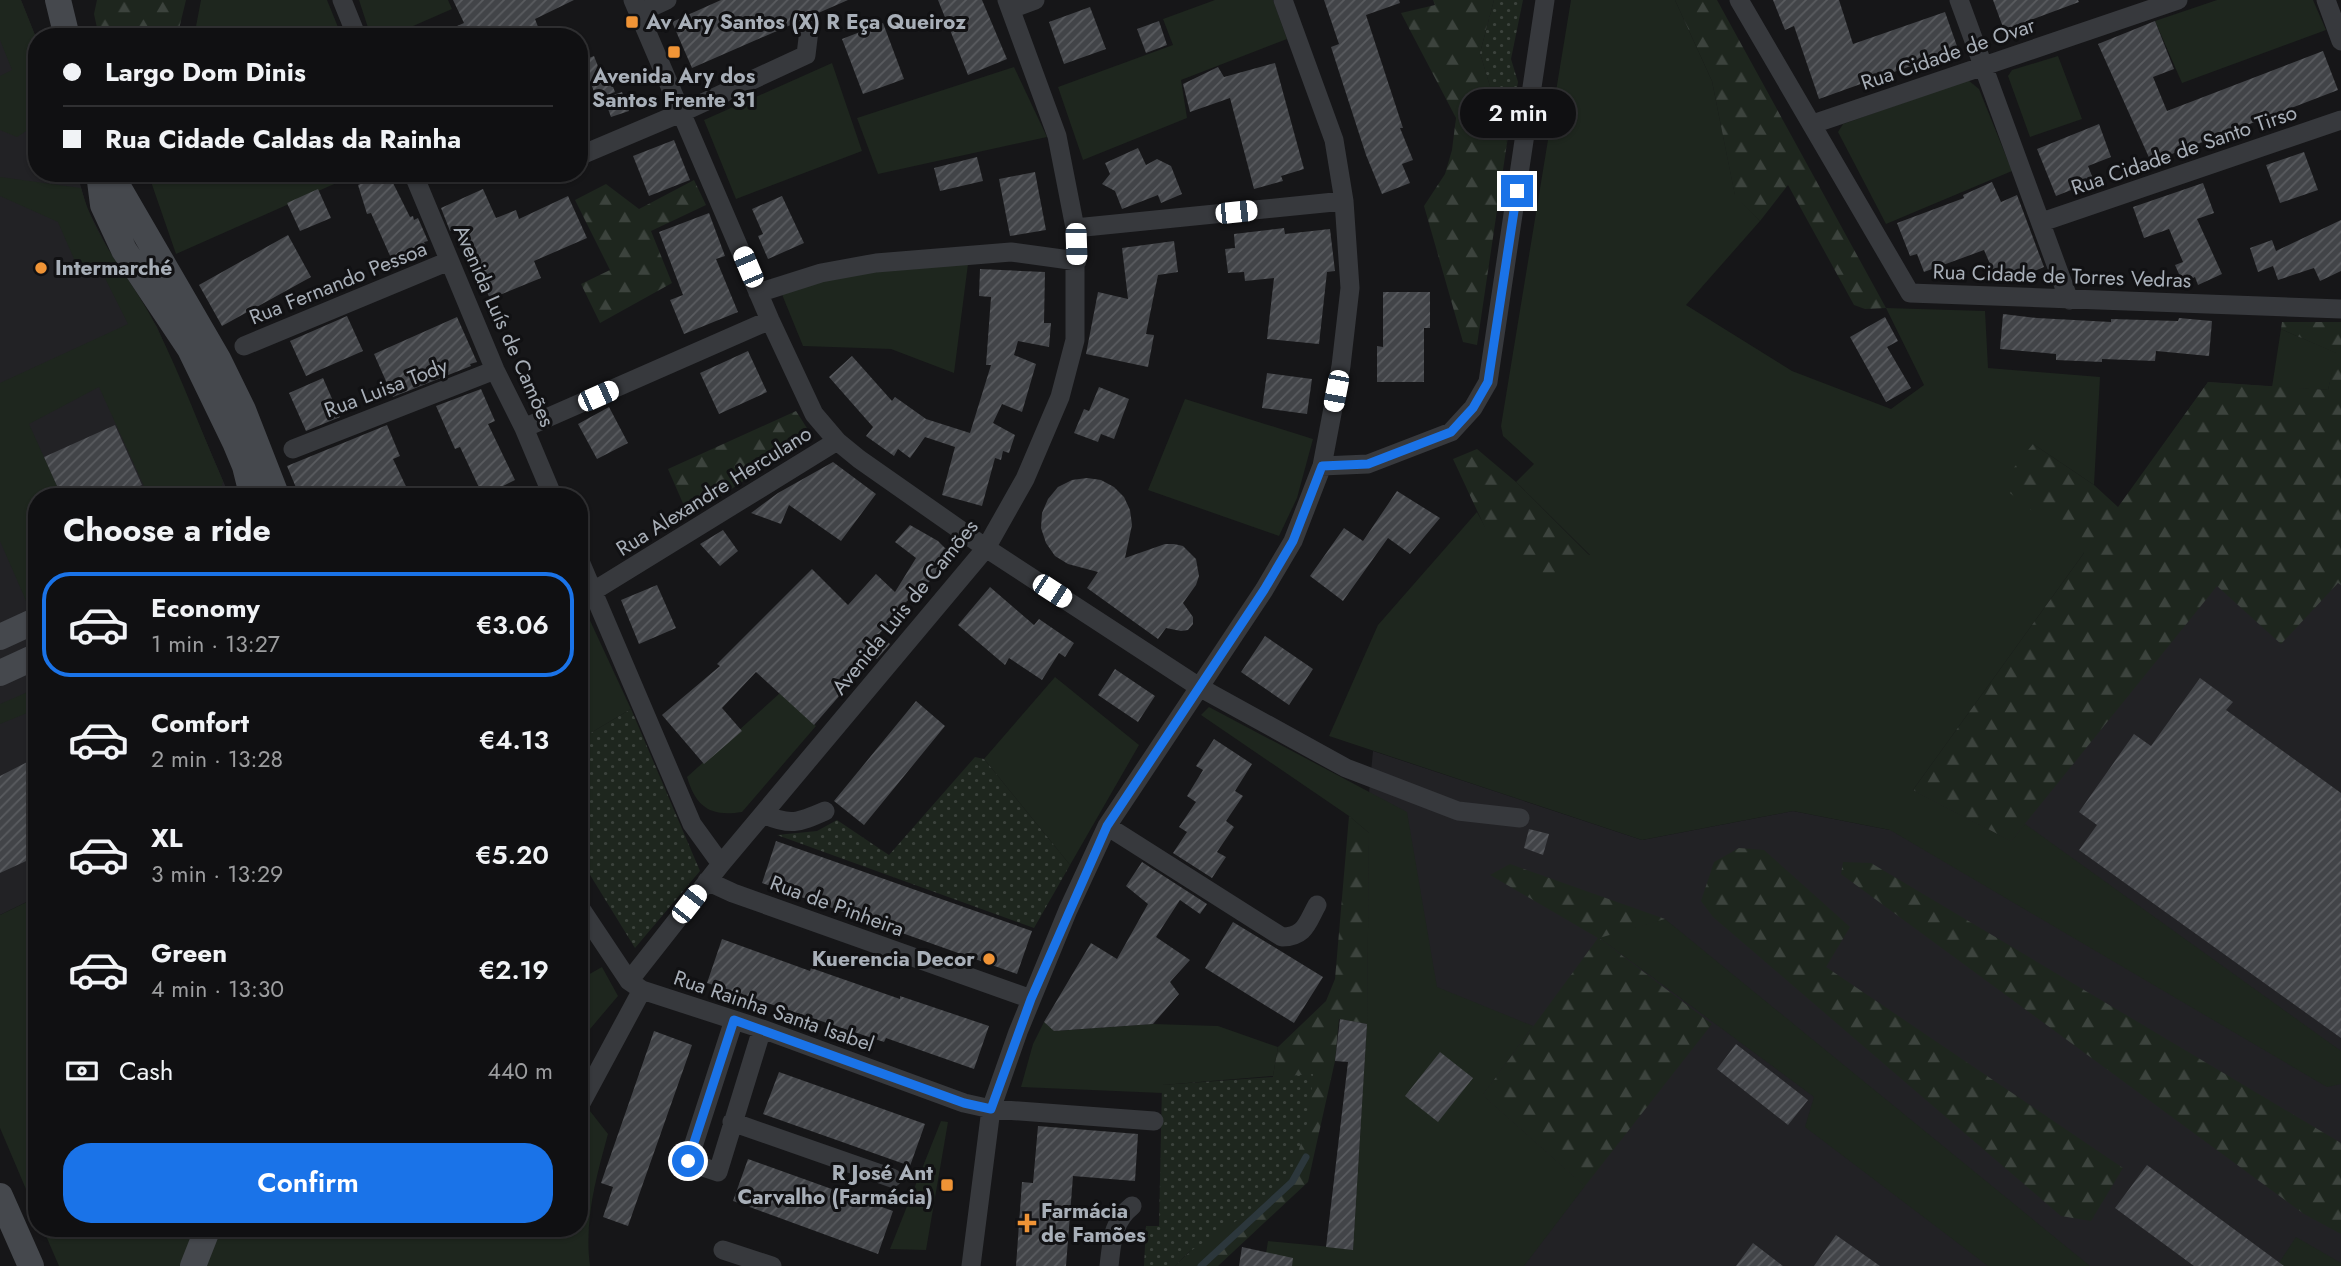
<!DOCTYPE html>
<html lang="en">
<head>
<meta charset="utf-8">
<style>
	body { margin:0; font-family:Jost,sans-serif; background:#1e1e20; color:#f1f3f6; height:100vh; display:flex; flex-direction:column; font-size:26px; white-space:nowrap }
	* { box-sizing:border-box; margin:0 }
	p { font-size:23px; color:#9c9d9f }
	.icon { flex:none; width:38px; height:38px; fill:none; stroke:currentColor; stroke-width:2; stroke-linecap:round; stroke-linejoin:round }
	.map { position:relative; flex:1; overflow:hidden }
	.details { position:absolute; left:28px; top:488px; width:560px; height:749px; display:flex; flex-direction:column; background:#101012; border-radius:28px; box-shadow:0 2px 5px #0004,0 0 0 2px #303032 }
	.details>* { flex:none }
	.hud { position:absolute; left:28px; top:28px; width:560px; height:154px; border-radius:28px; box-shadow:0 2px 5px #0004,0 0 0 2px #303032; display:grid; align-content:center; height:154px; padding:0 35px; background:#101012 }
	.end { position:absolute; width:32px; height:32px; margin:-16px; border:9px solid #1a73e8; background:#fff; box-shadow:0 0 0 4px #fff }
	.from { border-radius:50% }
	.bubble { position:absolute; height:49px; border-radius:24px; background:#101012; box-shadow:0 2px 5px #0004,0 0 0 2px #303032; font-size:23px; font-weight:600; line-height:49px; text-align:center }
	.car { position:absolute; width:21px; height:42px; margin:-21px -10px; border-radius:9px; box-shadow:0 0 5px 2px #0007; background:linear-gradient(#fff 24%,#345 0 40%,#fff 0 76%,#345 0 86%,#fff 0) }
	.hud b { display:flex; align-items:center; gap:24px; height:66px; font-size:26px }
	.hud b+b { border-top:2px solid #303032 }
	.hud i { width:18px; height:18px; background:#f1f3f6 }
	ul { padding:0; list-style:none }
	li { display:flex; align-items:center; gap:21px; height:105px; margin:0 14px 10px; padding:0 21px; border:4px solid transparent; border-radius:28px }
	li div { flex:1 }
	li b { display:block; font-size:26px }
	li em { font-style:normal; font-weight:600 }
	li.current { border-color:#1a73e8 }
	li>.icon { width:63px; height:63px; stroke-width:1.5 }
	h2 { padding:0 35px; font-size:32px; line-height:84px }
	.pay { display:flex; align-items:center; gap:18px; height:77px; padding:0 35px; font-size:26px }
	.pay p { margin-inline-start:auto }
	.primary-button { display:flex; gap:14px; margin-top:auto; padding:14px 35px }
	.primary-button a { flex:1; height:80px; border-radius:28px; background:#1a73e8; color:#fff; font-size:28px; font-weight:600; line-height:80px; text-align:center }
	.map>svg:first-child { display:block }
</style>
</head>
<body>
<div class="map">
<svg width="2341" height="1266" viewBox="0 0 2341 1266">
	<defs>
		<pattern id="forest-firs" width="22" height="20" patternUnits="userSpaceOnUse" patternTransform="scale(1.75)"><rect width="22" height="20" fill="#1e261e"/><path d="M5 1l3.5 6h-7zM16 11l3.5 6h-7z" fill="#3c433d"/></pattern>
		<pattern id="park-dots" width="8" height="8" patternUnits="userSpaceOnUse" patternTransform="scale(1.75)"><rect width="8" height="8" fill="#1e261e"/><path d="M2 2h.1M6 6h.1" fill="none" stroke="#3c433d" stroke-width="1.8" stroke-linecap="round"/></pattern>
		<pattern id="building-hatch" width="6" height="6" patternUnits="userSpaceOnUse" patternTransform="scale(1.75)"><rect width="6" height="6" fill="#424448"/><path d="M-1 1l2-2M0 6l6-6M5 7l2-2" fill="none" stroke="#5a5c60"/></pattern>
	</defs>
	<rect width="100%" height="100%" fill="#161618"/>
	<path fill="#222225" d="M0,0H21L37,40V173H77L87,208L113,259L157,327L230,497H37V897L0,915Z
		M2208,382L2341,391V1266H1351L1367,1024L1369,793L1373,751L1642,840L1793,811L1890,830Z"/>
	<path fill="#1e261e" d="M0,0H21L37,40V124L17,137L0,130V76L12,70L0,40Z
		M201,0H327L342,37H194Z
		M359,0H448L452,9L388,37H371Z
		M1215,0H1273L1287,39L1181,80L1187,118L1083,160L1058,87L1173,45L1163,19Z
		M1571,0H1675L1712,81L1735,195L1760,221L1686,305L1792,371L1891,409L1924,385L1886,308L1985,311L1988,368L2100,377L2094,485L2033,444L2084,553L1913,790L2011,841L2025,824L2341,1051V1084L2327,1087L1890,830L1793,811L1642,840L1329,736L1378,625L1477,512L1489,534L1590,555L1516,482L1534,464L1503,436L1501,426Z
		M2217,0H2313L2326,30L2182,83L2155,21Z
		M2058,56L2082,119L2030,137L2008,76L2012,70Z
		M832,63L862,151L736,199L704,120Z
		M1014,67L1047,137L878,174L857,118Z
		M1968,80L1979,89L2012,171L1886,224L1838,132L1843,124Z
		M148,173H359L176,254Z
		M0,177L81,188C96,244 133,279 157,328C182,378 201,431 223,481L219,497H149L99,387L29,424L62,497H37V600L27,603L0,541V383L128,324L98,264L77,266L58,222L0,196Z
		M968,264L954,373L891,349L803,346L781,292L829,275Z
		M2281,329L2337,353L2328,390L2272,387Z
		M1185,399L1313,439L1297,498L1279,536L1148,490Z
		M587,614L631,709L579,740V619Z
		M1055,677L1139,745L1070,865L984,759Z
		M37,688V709L0,724V704Z
		M780,693L816,726L742,812C710,817 696,807 687,777Z
		M1209,707L1407,812L1437,987L1533,1026L1483,1095L1585,1186L1524,1266H1264L1268,1241L1353,1249L1367,1024L1369,833L1349,816L1201,715Z
		M37,897V1215L0,1128V915Z
		M1665,919L2090,1266H1988L1805,1127L1814,1097L1598,937Z
		M602,967L618,996L579,1042V980Z
		M1044,1022L1055,1031L1153,1024L1218,1026L1278,1047L1273,1076L1163,1085L1162,1093L1021,1087L1033,1044Z
		M579,1097L608,1134C596,1178 584,1220 590,1266H59L43,1229L579,1228Z
		M941,1121L948,1122L926,1250L890,1249Z
		M2296,1237L2341,1263V1266H2277Z"/>
	<path fill="url(#forest-firs)" d="M97,0H186L177,37H99L94,14Z
		M1433,0H1494L1480,53L1507,143L1477,345L1463,342L1424,206L1445,174L1452,150L1456,118L1401,13L1435,5Z
		M1675,0H1717L1886,308L1865,309L1854,305L1788,185L1760,221L1735,196L1712,81Z
		M694,180L706,205L651,231L672,283L600,323L581,284L610,270L575,200L606,184L639,209Z
		M2282,322H2341V585L2338,583L2281,644L2217,586L2011,841L1913,790L2084,553L2000,485L2033,444L2094,485L2118,507L2208,382L2328,390L2336,353L2281,329Z
		M796,411L812,436L689,517L668,469Z
		M1477,449L1516,482L1590,556L1557,585L1488,534L1453,459Z
		M1349,816L1369,833L1367,1024L1339,1019L1335,1061L1308,1182L1218,1266H1175L1243,1200L1275,1118L1273,1076L1278,1047L1326,1001L1335,979Z
		M1739,848L1764,850L1850,927L1826,967L2123,1168L2091,1221L2061,1216L1713,917L1701,901L1714,862Z
		M1843,862L1871,863L2341,1143V1234L2304,1214L1841,874Z
		M1510,864L1665,919L1599,938L1712,1024L1585,1186L1483,1095L1598,938L1490,875Z"/>
	<path fill="url(#park-dots)" d="M1494,0H1523L1511,59L1518,82L1507,143L1480,53Z
		M631,709L700,871L635,948L579,857V740Z
		M975,757L984,759L1070,865L1034,928L777,835L817,831L837,820L889,855Z
		M1313,1074L1309,1117L1293,1169L1259,1206L1189,1252L1175,1266H1144L1146,1226H1159L1162,1085Z"/>
	<g fill="none" stroke-linecap="round" stroke-linejoin="round">
		<path stroke="#2c373c" stroke-width="7" d="M1201,1266L1292,1182L1306,1157"/>
	</g>
	<path fill="url(#building-hatch)" d="M453,0H574L535,19L542,37H432L464,23Z
		M721,0H848L692,68L672,22Z
		M938,0H982L1007,59L968,75Z
		M1324,0H1399L1400,3L1366,15L1403,128H1400L1413,160L1402,164L1410,183L1382,194L1366,155L1331,47L1339,44Z
		M1773,0H1839L1853,44L1945,12L1958,49L1819,99L1794,26L1785,30Z
		M1993,0H2078L2079,2L2004,30Z
		M1090,7L1106,49L1064,64L1049,22Z
		M1159,21L1167,45L1146,53L1137,29Z
		M2155,21L2174,69L2153,77L2167,111L2323,51L2338,90L2151,162L2098,44Z
		M883,23L904,79L863,94L842,39Z
		M594,56L601,74H608L615,92L597,99L589,79L579,82V62Z
		M1275,63L1304,169L1281,176L1283,181L1254,189L1230,98L1190,112L1183,84L1218,67L1224,77Z
		M622,92L629,111L611,117L604,98Z
		M2099,124L2111,157L2088,166L2094,181L2056,196L2037,149Z
		M674,140L690,180L649,196L633,156Z
		M1138,148L1146,165L1157,159L1171,166L1182,194L1161,203L1158,195L1122,209L1115,191L1102,184L1110,174L1105,163Z
		M2304,152L2318,190L2280,203L2266,165Z
		M977,157L983,181L940,191L934,168Z
		M1035,172L1046,230L1010,236L999,179Z
		M382,173H388L410,217L413,216L414,220L418,218L428,241L424,242L429,253L395,267L371,213L367,214L358,185Z
		M1992,182L2001,202L2017,195L2044,267L2006,283L1999,269L1993,271L1984,250L1924,272L1917,254L1910,256L1897,223L1964,198L1963,195Z
		M2203,183L2214,213L2197,219L2222,274L2198,285L2195,277L2183,283L2175,265L2183,262L2169,229L2144,238L2133,207Z
		M318,189L331,218L300,231L287,203Z
		M483,189L496,218L516,210L519,219L568,196L587,238L534,261L541,278L490,299L459,227L450,231L441,208Z
		M782,196L804,243L768,259L758,236L763,234L752,209Z
		M709,213L725,256L716,259L738,312L684,334L670,300L683,295L659,232Z
		M2341,220V271L2320,281L2314,268L2278,280L2273,266L2258,272L2250,248L2272,240L2276,251Z
		M1284,228L1285,234L1330,229L1335,271L1327,272L1319,344L1267,339L1274,278L1245,281L1244,272L1228,273L1225,249L1235,248L1234,234Z
		M288,235L311,277L222,326L199,285Z
		M1174,241L1178,272L1158,275L1146,334L1154,335L1148,367L1086,354L1098,292L1128,299L1122,248Z
		M980,269L1045,272L1044,323H1051L1049,347L1018,341L1014,355L1036,364L1022,412L1002,404L993,423L1015,435L1009,453L1003,451L1001,460L995,458L982,506L942,495L955,447L925,437L910,458L898,449L894,456L866,436L873,427L829,377L852,356L892,401L895,397L926,419L970,433L991,365H986L991,297L979,296Z
		M1383,292H1430V328H1424V382H1377V346L1383,347Z
		M2003,314L2037,318L2111,322V319L2178,321L2179,318L2212,321L2209,356L2156,351L2155,361L2102,359V362L2056,360V354L2000,349Z
		M347,316L363,351L306,376L290,341Z
		M457,317L477,362L470,364L471,366L393,397L374,354Z
		M1885,317L1898,341L1887,347L1911,388L1886,402L1850,337Z
		M748,351L767,392L719,414L700,373Z
		M1267,373L1312,379L1307,414L1262,408Z
		M323,378L340,417L306,431L289,393Z
		M1099,387L1129,399L1114,439L1101,434L1098,442L1074,433L1084,409L1089,411Z
		M481,389L495,421L488,424L515,480L483,496L460,447L455,449L436,406Z
		M609,407L628,443L597,459L578,424Z
		M115,425L142,485L115,497H62L44,457Z
		M387,425L400,456L393,459L411,497H300L287,466Z
		M833,462L876,494L841,541L789,505L781,524L751,513L778,493Z
		M1087,478L1101,480L1114,487L1124,497L1130,510L1132,525L1125,558L1165,544H1174L1183,546L1196,559L1199,576L1196,585L1183,603L1193,617V624L1188,630L1181,631L1166,628L1158,639L1087,588L1098,572L1068,564L1055,556L1046,543L1041,528L1042,513L1048,499L1058,487L1072,480Z
		M1397,491L1440,518L1410,554L1388,538L1343,601L1310,576L1344,528L1363,541Z
		M910,525L938,541L949,552L947,562L939,573L906,602L907,604L879,634L890,644L877,659L874,656L814,725L756,672L722,708L742,731L704,764L662,715L720,666L717,664L812,569L848,605L876,574L895,592L916,558L895,542Z
		M723,530L738,551L720,566L700,544Z
		M657,585L676,628L639,644L621,600Z
		M990,587L1034,625L1039,619L1074,643L1065,657L1059,653L1042,680L1009,658L1005,665L958,625Z
		M1265,636L1313,669L1289,705L1241,672Z
		M1115,669L1155,696L1138,722L1098,695Z
		M2200,678L2233,702L2226,710L2341,793V1038L2079,850L2097,825L2079,812L2134,734L2151,746Z
		M916,701L945,726L864,825L834,801Z
		M1214,739L1252,764L1235,791L1243,796L1226,821L1234,827L1217,852L1226,857L1212,878L1173,853L1187,832L1179,827L1196,802L1187,796L1203,770L1196,766Z
		M37,757V856L0,873V776Z
		M1529,829L1549,834L1543,855L1524,848Z
		M776,841L1032,931L1017,974L762,883Z
		M1142,862L1207,904L1200,914L1180,900L1156,937L1190,960L1170,982L1179,994L1153,1024L1054,1031L1044,1022L1091,943L1117,959L1148,904L1126,886Z
		M1233,922L1323,977L1294,1023L1205,968Z
		M722,939L810,971L811,968L900,999V996L989,1026L974,1069L886,1038L884,1042L707,983Z
		M1340,1019L1367,1024L1353,1250L1326,1247L1348,1062L1335,1061Z
		M654,1031L692,1045L628,1226L603,1217L613,1187L601,1183Z
		M1736,1044L1808,1100L1788,1125L1717,1069Z
		M1440,1052L1473,1078L1438,1122L1405,1096Z
		M779,1072L925,1124L910,1166L763,1114Z
		M1038,1126L1138,1134L1135,1181L1073,1176L1066,1266H1016L1022,1182L1033,1183Z
		M748,1159L893,1211L878,1254L733,1201Z
		M2147,1165L2284,1266H2194L2115,1208Z
		M1836,1235L1880,1266H1814Z
		M1753,1243L1783,1266H1736Z
		M1242,1247L1293,1258L1292,1266H1239Z"/>
	<g fill="none" stroke-linecap="round" stroke-linejoin="round">
		<path stroke="#37393d" stroke-width="19" d="M342,0L357,37
			M633,0L770,320L814,414L837,441L859,459L986,548L1199,687L1346,768L1458,811L1520,818
			M1739,0L1910,293L2341,309
			M1959,0L2069,300
			M2326,0L2341,41
			M1011,9L1035,0
			M639,13L667,0
			M1813,124L2178,0
			M579,156L683,112L806,55L809,30
			M413,173L495,370L524,428L553,497
			M536,173H539
			M2042,222L2341,120
			M1075,228L1344,201
			M758,293L821,273L876,263L1011,252L1077,261
			M244,346L449,261
			M524,428L770,320
			M293,449L495,370
			M1322,466L1368,464L1451,432L1473,408L1488,382L1545,0
			M579,559L692,824L721,864
			M579,600L837,441
			M763,814C790,826 798,823 825,811
			M1107,826L1282,937C1305,937 1307,923 1317,905
			M707,881L733,893L1031,999
			M579,906L629,981L642,990L762,1029L964,1103L991,1109L1154,1121
			M629,981L721,864L986,548L1025,479L1060,397L1075,340V228L1057,136L1007,0
			M734,1020L688,1162L718,1172L762,1029
			M580,1105L642,990
			M732,1122L892,1178
			M723,1250L772,1266
			M971,1266L991,1109L1018,1032L1068,910L1107,826L1264,590L1293,541L1322,466L1341,366L1350,288L1344,201L1334,140L1283,0
			M1109,1266C1112,1242 1112,1222 1132,1206"/>
		<path stroke="#45484d" stroke-width="26" d="M58,0L67,37
			M99,173L103,205L124,250L190,349L235,442L245,466L251,490L250,497
			M110,173L218,359L243,410L277,497
			M0,637L37,620
			M0,673L37,656
			M0,1196L31,1266
			M193,1266L208,1228"/>
	</g>
	<g fill="none" stroke-linecap="round" stroke-linejoin="round">
		<path stroke="#1a73e8" stroke-width="9" d="M688,1161L734,1020L964,1103L991,1109L1031,999L1107,826L1264,590L1293,541L1322,466L1368,464L1451,432L1473,408L1488,382L1517,191"/>
	</g>
	<g fill="#f09436" stroke="#111113" stroke-width="2.5">
		<rect x="625" y="15" width="14" height="14" rx="3.5"/>
		<rect x="667" y="45" width="14" height="14" rx="3.5"/>
		<circle cx="41" cy="268" r="7"/>
		<circle cx="989" cy="959" r="7"/>
		<rect x="940" y="1178" width="14" height="14" rx="3.5"/>
		<path d="M1023.5 1212.5h7v7h7v7h-7v7h-7v-7h-7v-7h7z"/>
	</g>
	<g text-anchor="middle" stroke-width="6" stroke-linejoin="round" paint-order="stroke">
		<g font-size="21" font-weight="bold" fill="#a8afb8" stroke="#111113" text-anchor="start">
			<text x="646" y="29">Av Ary Santos (X) R Eça Queiroz</text>
			<text x="674" y="83" text-anchor="middle">Avenida Ary dos<tspan x="674" dy="24">Santos Frente 31</tspan></text>
			<text x="55" y="275">Intermarché</text>
			<text x="975" y="966" text-anchor="end">Kuerencia Decor</text>
			<text x="933" y="1180" text-anchor="end">R José Ant<tspan x="933" dy="24">Carvalho (Farmácia)</tspan></text>
			<text x="1041" y="1218">Farmácia<tspan x="1041" dy="24">de Famões</tspan></text>
		</g>
		<g font-size="21" fill="#a8afb8" stroke="#111113">
			<text transform="translate(1948 54) rotate(-19)" y="7">Rua Cidade de Ovar</text>
			<text transform="translate(2184 150) rotate(-19)" y="7">Rua Cidade de Santo Tirso</text>
			<text transform="translate(2062 276) rotate(2)" y="7">Rua Cidade de Torres Vedras</text>
			<text transform="translate(338 283) rotate(-22)" y="7">Rua Fernando Pessoa</text>
			<text transform="translate(504 326) rotate(66)" y="7">Avenida Luís de Camões</text>
			<text transform="translate(386 388) rotate(-21)" y="7">Rua Luisa Tody</text>
			<text transform="translate(714 491) rotate(-32)" y="7">Rua Alexandre Herculano</text>
			<text transform="translate(905 607) rotate(-51)" y="7">Avenida Luis de Camões</text>
			<text transform="translate(837 906) rotate(20)" y="7">Rua de Pinheira</text>
			<text transform="translate(774 1011) rotate(19)" y="7">Rua Rainha Santa Isabel</text>
		</g>
	</g>
</svg>
<i class="end from" style="left:688px;top:1161px"></i>
<i class="end" style="left:1517px;top:191px"></i>
<div class="bubble" style="left:1460px;top:89px;width:116px">2 min</div>
<i class="car" style="left:1236px;top:212px;rotate:84deg"></i>
<i class="car" style="left:1076px;top:244px;rotate:178deg"></i>
<i class="car" style="left:748px;top:267px;rotate:337deg"></i>
<i class="car" style="left:1336px;top:391px;rotate:191deg"></i>
<i class="car" style="left:598px;top:396px;rotate:66deg"></i>
<i class="car" style="left:1052px;top:591px;rotate:123deg"></i>
<i class="car" style="left:689px;top:904px;rotate:38deg"></i>
<div class="hud">
<b><i class="from"></i>Largo Dom Dinis</b>
<b><i></i>Rua Cidade Caldas da Rainha</b>
</div>
<section class="details">
<h2>Choose a ride</h2>
<ul>
<li class="current"><svg class="icon" aria-label="car" viewBox="0 0 24 24"><path d="M5 17H2v-5l4-1 3-4h7l3 4 3 1v5h-3M9 17h6M6 11h13"/><circle cx="7" cy="17" r="2"/><circle cx="17" cy="17" r="2"/></svg><div><b>Economy</b><p>1 min · 13:27</p></div><em>€3.06</em></li>
<li><svg class="icon" aria-label="car" viewBox="0 0 24 24"><path d="M5 17H2v-5l4-1 3-4h7l3 4 3 1v5h-3M9 17h6M6 11h13"/><circle cx="7" cy="17" r="2"/><circle cx="17" cy="17" r="2"/></svg><div><b>Comfort</b><p>2 min · 13:28</p></div><em>€4.13</em></li>
<li><svg class="icon" aria-label="car" viewBox="0 0 24 24"><path d="M5 17H2v-5l4-1 3-4h7l3 4 3 1v5h-3M9 17h6M6 11h13"/><circle cx="7" cy="17" r="2"/><circle cx="17" cy="17" r="2"/></svg><div><b>XL</b><p>3 min · 13:29</p></div><em>€5.20</em></li>
<li><svg class="icon" aria-label="car" viewBox="0 0 24 24"><path d="M5 17H2v-5l4-1 3-4h7l3 4 3 1v5h-3M9 17h6M6 11h13"/><circle cx="7" cy="17" r="2"/><circle cx="17" cy="17" r="2"/></svg><div><b>Green</b><p>4 min · 13:30</p></div><em>€2.19</em></li>
</ul>
<div class="pay"><svg class="icon" aria-label="cash" viewBox="0 0 24 24"><path d="M3 7h18v10H3z"/><circle cx="12" cy="12" r="2"/></svg>Cash<p>440 m</p></div>
<div class="primary-button"><a>Confirm</a></div>
</section>
</div>
</body>
</html>
